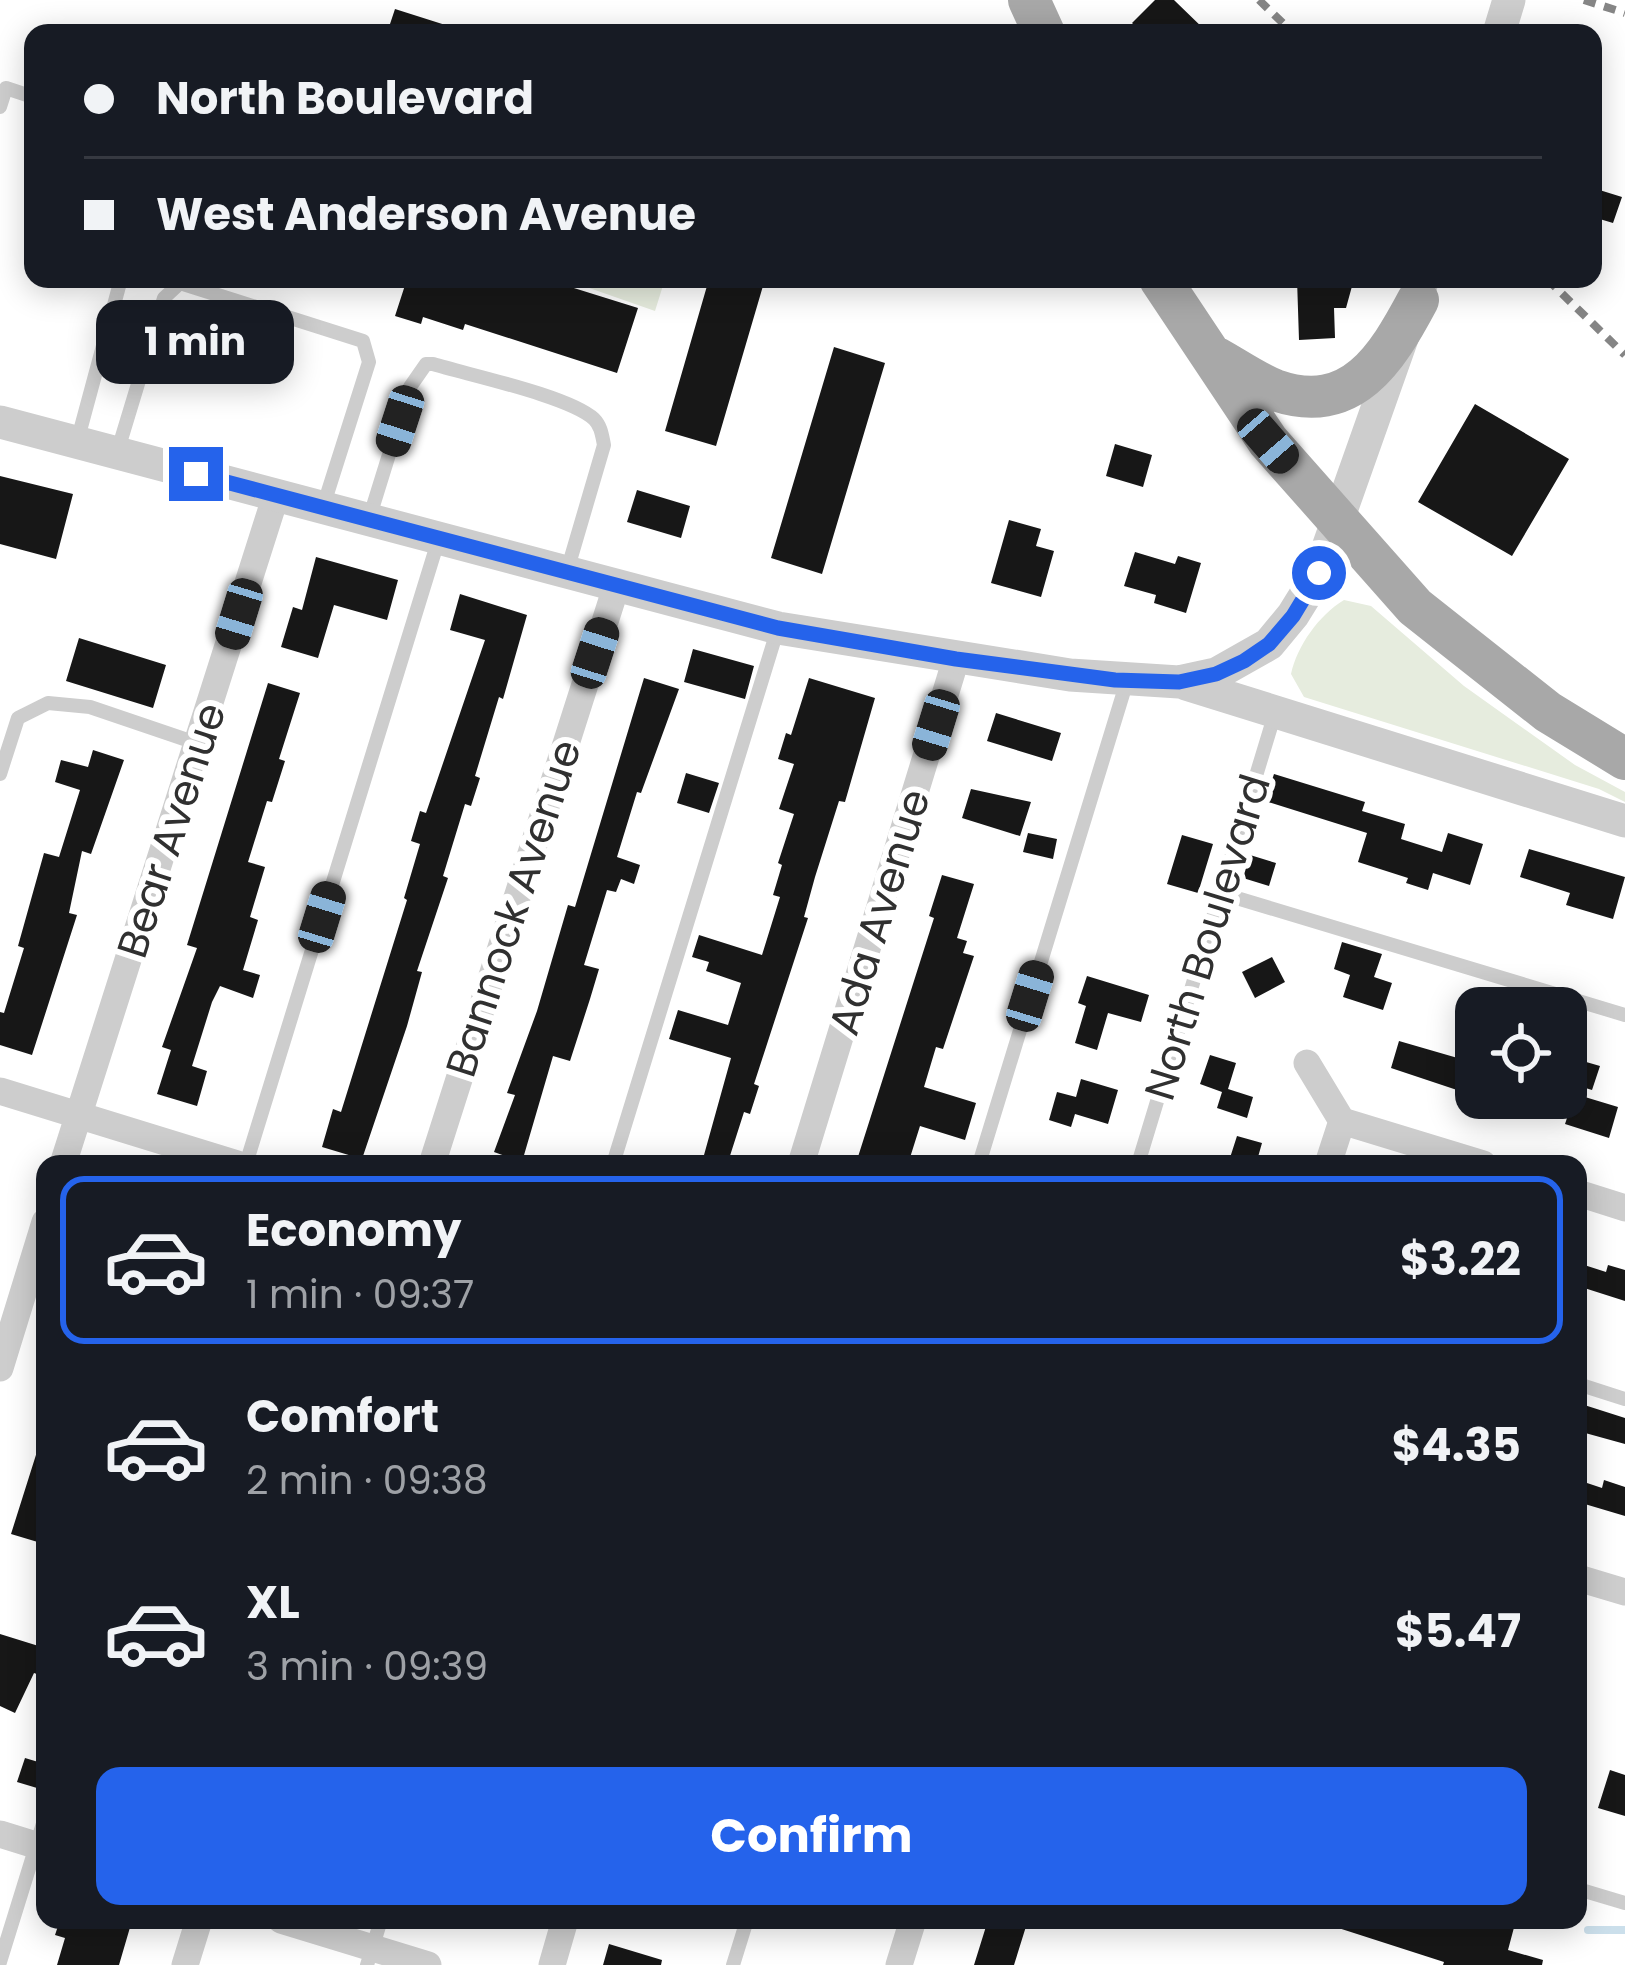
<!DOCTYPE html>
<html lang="en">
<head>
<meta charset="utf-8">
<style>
	body { margin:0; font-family:Poppins,sans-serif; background:#20242c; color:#f1f3f6; height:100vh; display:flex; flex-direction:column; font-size:45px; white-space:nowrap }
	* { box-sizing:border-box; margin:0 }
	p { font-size:39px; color:#9ea1a6 }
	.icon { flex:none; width:66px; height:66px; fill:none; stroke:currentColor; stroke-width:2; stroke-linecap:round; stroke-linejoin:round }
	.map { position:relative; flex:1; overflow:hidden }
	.details { position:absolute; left:36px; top:1155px; width:1551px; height:774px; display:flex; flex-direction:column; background:#171b24; border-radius:24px; box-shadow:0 6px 30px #0003 }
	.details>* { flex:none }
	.hud { position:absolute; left:24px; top:24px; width:1578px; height:264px; border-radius:24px; box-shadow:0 6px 30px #0003; display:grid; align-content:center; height:264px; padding:0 60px; background:#171b24 }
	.controls { position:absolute; left:1455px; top:987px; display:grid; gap:24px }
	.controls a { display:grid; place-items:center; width:132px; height:132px; border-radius:24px; background:#171b24; box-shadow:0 6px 30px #0003; font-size:60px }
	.end { position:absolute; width:54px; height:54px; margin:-27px; border:15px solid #2563eb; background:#fff; box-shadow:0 0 0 6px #fff }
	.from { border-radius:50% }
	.bubble { position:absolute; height:84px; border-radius:24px; background:#171b24; box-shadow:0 6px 30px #0003; font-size:39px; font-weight:700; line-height:84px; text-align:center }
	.car { position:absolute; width:36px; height:72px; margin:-36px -18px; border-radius:15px; box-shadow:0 0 9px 3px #0007; background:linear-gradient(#222 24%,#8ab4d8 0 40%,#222 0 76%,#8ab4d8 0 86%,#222 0) }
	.hud b { display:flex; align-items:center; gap:42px; height:114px; font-size:45px }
	.hud b+b { border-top:3px solid #363941 }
	.hud i { width:30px; height:30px; background:#f1f3f6 }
	ul { padding:21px 0 0; list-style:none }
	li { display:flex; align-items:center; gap:36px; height:168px; margin:0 24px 18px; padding:0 36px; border:6px solid transparent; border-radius:24px }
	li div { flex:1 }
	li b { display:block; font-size:45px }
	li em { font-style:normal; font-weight:700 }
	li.current { border-color:#2563eb }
	li>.icon { width:108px; height:108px; stroke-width:1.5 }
	.action { display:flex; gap:24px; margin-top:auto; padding:24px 60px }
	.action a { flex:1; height:138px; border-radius:24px; background:#2563eb; color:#fff; font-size:48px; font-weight:700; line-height:138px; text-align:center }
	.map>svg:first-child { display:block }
</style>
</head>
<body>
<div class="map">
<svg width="1625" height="1965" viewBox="0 0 1625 1965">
	<rect width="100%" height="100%" fill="#fff"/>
	<path fill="#e6ecde" d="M577,279H665L655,311L575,283Z
		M1344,600L1371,606L1464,686L1575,765L1625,792V802L1599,789L1304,697L1291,674C1297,646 1319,615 1344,600Z"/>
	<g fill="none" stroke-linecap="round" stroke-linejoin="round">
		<path stroke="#cbdfeb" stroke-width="8" d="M1588,1930H1625"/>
	</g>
	<path fill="#171717" d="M1155,0H1174L1208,33H1142L1132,23Z
		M395,9L458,29L457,33H387Z
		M1593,188L1622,197L1613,223L1593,217Z
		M407,279H545L638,308L617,373L465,324L463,330L423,317L421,324L395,316Z
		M709,279H765L716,446L665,431Z
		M1297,279H1354L1346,308H1334L1335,338L1299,340Z
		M834,347L885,363L822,574L771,558Z
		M1475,404L1569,459L1512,556L1418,502Z
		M1115,444L1152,455L1143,487L1106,476Z
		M0,476L73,494L56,559L0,544Z
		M637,490L690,506L681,538L627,522Z
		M1009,520L1041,529L1036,546L1054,551L1041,597L991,583Z
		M1135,552L1175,564L1178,556L1201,563L1186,613L1154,603L1156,595L1124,586Z
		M316,557L398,580L387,620L334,605L318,658L281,647L293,607L302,610Z
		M460,594L527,615L503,699L499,697L475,776L480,778L471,806L465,804L443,876L448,878L417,971L422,972L407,1026L362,1159L322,1147L333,1109L341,1112L407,900L404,898L420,844L411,841L420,811L426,813L485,640L450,630Z
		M79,638L166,665L153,708L66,681Z
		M693,649L754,666L745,699L684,682Z
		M644,678L679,689L641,793L637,792L617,857L640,865L634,884L621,879L616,892L607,890L584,965L599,969L590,999L570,1061L553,1056L522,1162L494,1152L515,1095L507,1093L537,1011L568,905L575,907Z
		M809,678L875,698L845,802L839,801L815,877L804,917L808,918L754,1084L759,1086L750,1114L744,1112L728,1162L704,1155L731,1058L669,1039L678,1010L728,1025L741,983L706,971L709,962L692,957L699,935L762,955L780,897L773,895L782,865L778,863L794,814L779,809L794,764L778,759L786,733L791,735Z
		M268,683L300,693L279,759L285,761L272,802L267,801L248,862L265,867L250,917L258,920L243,970L260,975L253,998L220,986L212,1002L192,1066L207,1071L197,1106L157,1094L171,1050L162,1047L197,948L187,945Z
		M996,713L1061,733L1052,761L987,741Z
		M93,750L124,760L91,854L82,851L69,913L77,915L32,1055L0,1045V1012L4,1013L24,948L18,946L44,853L59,857L80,790L55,782L61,760L88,767Z
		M686,773L719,783L709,813L677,803Z
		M1274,774L1365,802L1362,811L1405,824L1401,839L1442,852L1448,833L1483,844L1470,885L1433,873L1428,890L1406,883L1408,878L1358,862L1367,833L1265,801Z
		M971,789L1031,802L1020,836L962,818Z
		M1028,833L1057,839L1053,859L1023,852Z
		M1182,835L1213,844L1198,893L1167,884Z
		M1529,849L1625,877L1613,919L1566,905L1570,893L1520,877Z
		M1250,855L1276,863L1269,886L1243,878Z
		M942,875L974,884L957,938L967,941L963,953L974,956L943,1049L936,1047L924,1087L976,1103L965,1140L920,1126L908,1164H871L857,1160L934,918L929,916Z
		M1342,942L1382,954L1374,977L1392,983L1383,1010L1343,997L1350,975L1334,969Z
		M1272,957L1285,982L1255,998L1242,972Z
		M1087,976L1149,995L1141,1022L1108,1013L1097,1050L1075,1043L1086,1006L1078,1003Z
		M1399,1041L1468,1061L1460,1091L1391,1068Z
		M1210,1055L1236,1063L1228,1089L1253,1097L1247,1118L1217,1108L1222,1092L1200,1084Z
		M1569,1057L1600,1066L1592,1090L1566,1082Z
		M1081,1079L1118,1090L1108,1124L1075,1114L1071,1127L1049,1120L1057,1092L1076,1097Z
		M1575,1094L1618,1107L1609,1138L1565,1124Z
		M1237,1136L1262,1143L1256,1164H1228Z
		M1578,1263L1606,1272L1608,1265L1625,1270V1301L1578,1286Z
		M1578,1403L1625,1418V1444L1578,1431Z
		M41,1439H45V1529L41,1543L11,1534Z
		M1578,1480L1602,1488L1604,1480L1625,1487V1516L1578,1502Z
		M0,1634L45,1648V1677L34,1673L15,1713L0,1706Z
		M25,1758L45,1764L37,1788L17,1782Z
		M1610,1770L1625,1775V1816L1598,1808Z
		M60,1920H118L131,1924L119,1965H57L65,1938L55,1935Z
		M988,1920H1028L1014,1965H974Z
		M1326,1920H1516L1508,1950L1543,1960L1542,1965H1443L1444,1962L1326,1924Z
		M609,1944L662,1960L661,1965H603Z"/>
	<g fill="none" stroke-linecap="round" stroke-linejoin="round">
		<path stroke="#cdcdcd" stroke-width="14" d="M0,107L6,88L33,97
			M77,442L121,279
			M117,453L164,298L180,283L363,341L369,362L323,507
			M369,519L410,387L426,364H433C469,375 569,396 594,419C601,426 602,435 604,445L567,571
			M0,774L18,718L48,703L90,707L199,744
			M1220,893L1625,1015
			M246,1164L439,538
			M613,1164L778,628
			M979,1164L1127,681
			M1138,1164L1276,710
			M1578,1384L1625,1399
			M1578,1889L1625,1903
			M0,1962L45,1817
			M367,1965L381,1920
			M733,1965L747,1920"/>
		<path stroke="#cdcdcd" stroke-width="27" d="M1307,1063L1342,1121L1483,1164
			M0,1091L237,1164
			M63,1164L276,495
			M432,1164L617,584
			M801,1164L956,659
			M1328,1164L1342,1121
			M1578,1193L1625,1208
			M0,1368L45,1222
			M1578,1578L1625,1592
			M0,1834L45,1848
			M281,1920L428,1965
			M185,1965L199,1920
			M552,1965L565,1920
			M899,1965L913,1920"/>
		<path stroke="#cdcdcd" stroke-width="33" d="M1499,33L1509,0
			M0,422L778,628L1070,675L1179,682L1216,674L1269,644L1293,615L1319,573L1423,279
			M1186,684L1625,821"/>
		<path stroke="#a8a8a8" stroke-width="42" d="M1029,0L1044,33
			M1160,279L1268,441L1415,607L1548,712L1625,759
			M1217,358C1235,368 1255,382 1275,390C1352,417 1387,358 1418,300"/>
		<path stroke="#858585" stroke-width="8" stroke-dasharray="12 9" stroke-linecap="butt" d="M1259,0L1293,33
			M1584,0L1625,13
			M1547,279L1625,355"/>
	</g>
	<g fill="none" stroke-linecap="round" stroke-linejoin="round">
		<path stroke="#2563eb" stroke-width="15" d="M196,474L778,628L956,659L1115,680L1179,682L1216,674L1244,661L1269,644L1293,616L1319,573"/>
	</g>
	<g text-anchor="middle" stroke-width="12" stroke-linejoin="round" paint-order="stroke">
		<g font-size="42" fill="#303030" stroke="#fff">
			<text transform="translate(171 830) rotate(-72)" y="15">Bear Avenue</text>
			<text transform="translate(513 908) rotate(-72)" y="15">Bannock Avenue</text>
			<text transform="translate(879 912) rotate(-73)" y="15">Ada Avenue</text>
			<text transform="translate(1207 937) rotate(-73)" y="15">North Boulevard</text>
		</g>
	</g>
</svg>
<div class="controls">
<a><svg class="icon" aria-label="locate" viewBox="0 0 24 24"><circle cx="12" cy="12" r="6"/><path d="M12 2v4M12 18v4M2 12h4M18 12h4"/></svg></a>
</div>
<i class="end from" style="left:1319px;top:573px"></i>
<i class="end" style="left:196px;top:474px"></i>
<div class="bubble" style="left:96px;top:300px;width:198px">1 min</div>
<i class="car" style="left:400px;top:421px;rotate:198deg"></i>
<i class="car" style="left:1268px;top:441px;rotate:139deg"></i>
<i class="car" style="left:239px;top:614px;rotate:197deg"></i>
<i class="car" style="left:595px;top:653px;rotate:18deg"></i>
<i class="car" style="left:936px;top:725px;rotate:197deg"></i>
<i class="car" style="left:322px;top:917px;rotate:17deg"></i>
<i class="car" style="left:1030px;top:996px;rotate:17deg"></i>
<div class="hud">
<b><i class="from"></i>North Boulevard</b>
<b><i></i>West Anderson Avenue</b>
</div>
<section class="details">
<ul>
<li class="current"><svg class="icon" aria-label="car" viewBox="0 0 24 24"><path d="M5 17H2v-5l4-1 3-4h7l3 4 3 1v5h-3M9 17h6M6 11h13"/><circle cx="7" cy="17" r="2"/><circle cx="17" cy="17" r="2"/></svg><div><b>Economy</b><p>1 min · 09:37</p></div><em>$3.22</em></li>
<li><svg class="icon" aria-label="car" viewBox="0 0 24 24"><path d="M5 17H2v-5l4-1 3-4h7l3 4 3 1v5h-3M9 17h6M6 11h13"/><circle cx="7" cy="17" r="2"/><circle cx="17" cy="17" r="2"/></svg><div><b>Comfort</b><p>2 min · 09:38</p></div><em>$4.35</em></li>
<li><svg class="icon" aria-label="car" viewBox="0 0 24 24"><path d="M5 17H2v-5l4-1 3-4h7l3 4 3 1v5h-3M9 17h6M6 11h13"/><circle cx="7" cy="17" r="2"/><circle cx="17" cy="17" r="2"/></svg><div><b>XL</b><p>3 min · 09:39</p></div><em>$5.47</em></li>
</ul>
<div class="action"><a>Confirm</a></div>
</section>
</div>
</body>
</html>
